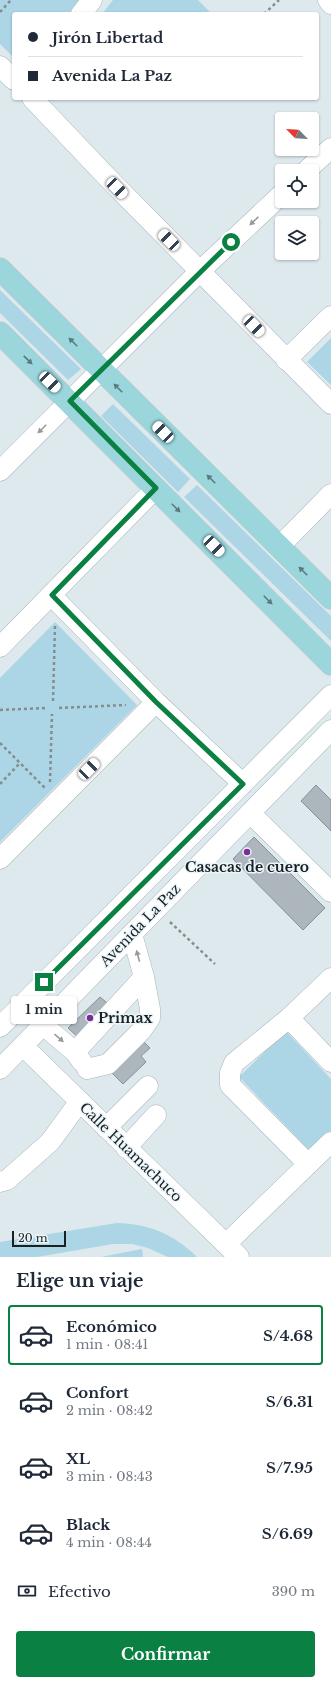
<!DOCTYPE html>
<html lang="es">
<head>
<meta charset="utf-8">
<style>
	body { margin:0; font-family:"Libre Baskerville",serif; background:#f6f6f7; color:#1f2937; height:100vh; display:flex; flex-direction:column; font-size:15px; white-space:nowrap }
	* { box-sizing:border-box; margin:0 }
	p { font-size:13px; color:#747a83 }
	.icon { flex:none; width:22px; height:22px; fill:none; stroke:currentColor; stroke-width:2; stroke-linecap:round; stroke-linejoin:round }
	.map { position:relative; height:1257px; overflow:hidden }
	.drawer { display:flex; flex-direction:column; background:#fff; flex:1 }
	.drawer>* { flex:none }
	.guide { position:absolute; left:12px; top:12px; width:307px; height:88px; border-radius:4px; box-shadow:0 1px 3px #0004; display:grid; align-content:center; height:88px; padding:0 16px; background:#fff }
	.needle { width:26px; rotate:294deg }
	.controls { position:absolute; left:275px; top:112px; display:grid; gap:8px }
	.controls a { display:grid; place-items:center; width:44px; height:44px; border-radius:4px; background:#fff; box-shadow:0 1px 3px #0004; font-size:20px }
	.scale { position:absolute; left:12px; bottom:10px; width:54px; box-sizing:border-box; padding-left:4px; border:2px solid #1b2021; border-top:0; font-size:11px; line-height:14px; white-space:nowrap; color:#1b2021; -webkit-text-stroke:3px #eaf6fb; paint-order:stroke }
	.end { position:absolute; width:18px; height:18px; margin:-9px; border:5px solid #0b8043; background:#fff; box-shadow:0 0 0 2px #fff }
	.from { border-radius:50% }
	.bubble { position:absolute; height:28px; border-radius:4px; background:#fff; box-shadow:0 1px 3px #0004; font-size:13px; font-weight:700; line-height:28px; text-align:center }
	.car { position:absolute; width:12px; height:24px; margin:-12px -6px; border-radius:5px; box-shadow:0 0 3px 1px #0007; background:linear-gradient(#fff 24%,#345 0 40%,#fff 0 76%,#345 0 86%,#fff 0) }
	.guide b { display:flex; align-items:center; gap:14px; height:38px; font-size:15px }
	.guide b+b { border-top:1px solid #e0e1e3 }
	.guide i { width:10px; height:10px; background:#1f2937 }
	ul { padding:0; list-style:none }
	li { display:flex; align-items:center; gap:12px; height:60px; margin:0 8px 6px; padding:0 8px; border:2px solid transparent; border-radius:4px }
	li div { flex:1 }
	li b { display:block; font-size:15px }
	li em { font-style:normal; font-weight:700 }
	li.active { border-color:#0b8043 }
	li>.icon { width:36px; height:36px; stroke-width:1.5 }
	h2 { padding:0 16px; font-size:18px; line-height:48px }
	.pay { display:flex; align-items:center; gap:10px; height:44px; padding:0 16px; font-size:15px }
	.pay p { margin-inline-start:auto }
	.action { display:flex; gap:8px; margin-top:auto; padding:8px 16px }
	.action a { flex:1; height:46px; border-radius:4px; background:#0b8043; color:#fff; font-size:16px; font-weight:700; line-height:46px; text-align:center }
	.map>svg:first-child { display:block }
</style>
</head>
<body>
<div class="map">
<svg width="331" height="1257" viewBox="0 0 331 1257">
	<rect width="100%" height="100%" fill="#dde9ed"/>
	<path fill="#acd6e5" d="M0,0H84L72,14H14V58L0,44Z
		M113,0H198L212,14H102Z
		M0,290L81,369L68,380L0,313Z
		M331,338V385L307,362Z
		M113,404L190,479L178,492L101,416Z
		M197,485L331,616V641L184,497Z
		M55,622L137,705L0,842V678Z
		M286,1031L331,1079V1131L310,1151L239,1077Z
		M117,1223C149,1224 174,1234 197,1257H168L148,1248L132,1244H113L37,1257H0V1242Z
		M142,1249L143,1257H101Z"/>
	<path fill="#adb6bd" stroke="#879096" d="M316,785L331,800V831L301,801Z
		M254,837L325,908L303,930L233,859Z
		M100,997L112,1007L80,1039L68,1028Z
		M140,1038L150,1048L141,1056L146,1062L123,1084L108,1069Z"/>
	<g fill="none" stroke-linecap="round" stroke-linejoin="round">
		<defs>
			<path id="minor" d="M328,0L331,4
				M81,14L92,0
				M0,66L14,80
				M32,98L107,177L331,404
				M306,171L331,148
				M286,360L331,316
				M0,471L200,271L282,194
				M279,547L331,494
				M51,595L156,702L243,784
				M0,647L156,488
				M250,813L331,892
				M0,859L156,702
				M289,1018L331,1062
				M43,1025L75,1052L82,1062
				M0,1027L331,695
				M23,1046L239,1257
				M75,1052L144,977L132,934
				M0,1069L331,730
				M87,1069L108,1064L141,1031L150,1018V1009L144,977
				M106,1128L148,1086
				M126,1148L156,1115
				M308,1164L230,1085V1073L234,1063L289,1018L331,978
				M0,1182L7,1180L50,1142L80,1101
				M226,1244L331,1142"/>
			<path id="major" d="M0,269L331,598
				M0,333L331,664"/>
		</defs>
		<use href="#minor" stroke="#a9b4b8" stroke-width="21"/>
		<use href="#major" stroke="#c4c5c5" stroke-width="23"/>
		<path stroke="#848d90" stroke-width="2.5" stroke-dasharray="3 3" stroke-linecap="butt" d="M0,12L11,0
			M264,14L279,0
			M53,701L55,626
			M59,708L126,705
			M0,710L46,708
			M0,743L45,788
			M50,782L52,714
			M0,784L20,763
			M170,922L215,964"/>
		<use href="#minor" stroke="#fff" stroke-width="20"/>
		<use href="#major" stroke="#9ad6dc" stroke-width="22"/>
	</g>
	<defs><path id="oneway-solid" d="M-6-.8H1V-3.2L6.5 0L1 3.2V.8H-6Z"/></defs>
	<g fill="#989b9b">
		<use href="#oneway-solid" transform="translate(254 221) rotate(137)"/>
		<use href="#oneway-solid" transform="translate(42 429) rotate(135)"/>
		<use href="#oneway-solid" transform="translate(138 956) rotate(-105)"/>
		<use href="#oneway-solid" transform="translate(59 1038) rotate(41)"/>
	</g>
	<g fill="#5a7b7e">
		<use href="#oneway-solid" transform="translate(73 342) rotate(-135)"/>
		<use href="#oneway-solid" transform="translate(28 360) rotate(44)"/>
		<use href="#oneway-solid" transform="translate(118 388) rotate(-135)"/>
		<use href="#oneway-solid" transform="translate(211 479) rotate(-135)"/>
		<use href="#oneway-solid" transform="translate(176 508) rotate(45)"/>
		<use href="#oneway-solid" transform="translate(303 571) rotate(-135)"/>
		<use href="#oneway-solid" transform="translate(268 600) rotate(45)"/>
	</g>
	<g fill="none" stroke-linecap="round" stroke-linejoin="round">
		<path stroke="#0b8043" stroke-width="5" d="M44,982L243,784L156,702L52,595L156,488L70,401L231,242"/>
	</g>
	<g fill="#7d2a9a" stroke="#eaf6fb" stroke-width="1.5">
		<circle cx="247" cy="852" r="4"/>
		<circle cx="90" cy="1018" r="4"/>
	</g>
	<g text-anchor="middle" stroke-width="3" stroke-linejoin="round" paint-order="stroke">
		<g font-size="14" font-weight="bold" fill="#1b2021" stroke="#eaf6fb">
			<text x="247" y="872">Casacas de cuero</text>
			<text x="98" y="1023" text-anchor="start">Primax</text>
		</g>
		<g font-size="14" fill="#1b2021" stroke="#eaf6fb">
			<text transform="translate(140 925) rotate(-46)" y="5">Avenida La Paz</text>
			<text transform="translate(131 1152) rotate(44)" y="5">Calle Huamachuco</text>
		</g>
	</g>
</svg>
<div class="controls">
<a><svg class="needle" viewBox="-14 -14 28 28"><path d="M0-13l5 13h-10z" fill="#e53935"/><path d="M0 13l5-13h-10z" fill="#747a83"/></svg></a>
<a><svg class="icon" aria-label="locate" viewBox="0 0 24 24"><circle cx="12" cy="12" r="6"/><path d="M12 2v4M12 18v4M2 12h4M18 12h4"/></svg></a>
<a><svg class="icon" aria-label="layers" viewBox="0 0 24 24"><path d="M12 4l9 5-9 5-9-5zM3 14l9 5 9-5"/></svg></a>
</div>
<div class="scale">20 m</div>
<i class="end from" style="left:231px;top:242px"></i>
<i class="end" style="left:44px;top:982px"></i>
<div class="bubble" style="left:11px;top:996px;width:66px">1 min</div>
<i class="car" style="left:117px;top:188px;rotate:136deg"></i>
<i class="car" style="left:169px;top:240px;rotate:315deg"></i>
<i class="car" style="left:254px;top:326px;rotate:136deg"></i>
<i class="car" style="left:50px;top:382px;rotate:134deg"></i>
<i class="car" style="left:163px;top:432px;rotate:315deg"></i>
<i class="car" style="left:214px;top:546px;rotate:135deg"></i>
<i class="car" style="left:89px;top:769px;rotate:45deg"></i>
<div class="guide">
<b><i class="from"></i>Jirón Libertad</b>
<b><i></i>Avenida La Paz</b>
</div>
</div>
<section class="drawer">
<h2>Elige un viaje</h2>
<ul>
<li class="active"><svg class="icon" aria-label="car" viewBox="0 0 24 24"><path d="M5 17H2v-5l4-1 3-4h7l3 4 3 1v5h-3M9 17h6M6 11h13"/><circle cx="7" cy="17" r="2"/><circle cx="17" cy="17" r="2"/></svg><div><b>Económico</b><p>1 min · 08:41</p></div><em>S/4.68</em></li>
<li><svg class="icon" aria-label="car" viewBox="0 0 24 24"><path d="M5 17H2v-5l4-1 3-4h7l3 4 3 1v5h-3M9 17h6M6 11h13"/><circle cx="7" cy="17" r="2"/><circle cx="17" cy="17" r="2"/></svg><div><b>Confort</b><p>2 min · 08:42</p></div><em>S/6.31</em></li>
<li><svg class="icon" aria-label="car" viewBox="0 0 24 24"><path d="M5 17H2v-5l4-1 3-4h7l3 4 3 1v5h-3M9 17h6M6 11h13"/><circle cx="7" cy="17" r="2"/><circle cx="17" cy="17" r="2"/></svg><div><b>XL</b><p>3 min · 08:43</p></div><em>S/7.95</em></li>
<li><svg class="icon" aria-label="car" viewBox="0 0 24 24"><path d="M5 17H2v-5l4-1 3-4h7l3 4 3 1v5h-3M9 17h6M6 11h13"/><circle cx="7" cy="17" r="2"/><circle cx="17" cy="17" r="2"/></svg><div><b>Black</b><p>4 min · 08:44</p></div><em>S/6.69</em></li>
</ul>
<div class="pay"><svg class="icon" aria-label="cash" viewBox="0 0 24 24"><path d="M3 7h18v10H3z"/><circle cx="12" cy="12" r="2"/></svg>Efectivo<p>390 m</p></div>
<div class="action"><a>Confirmar</a></div>
</section>
</body>
</html>
